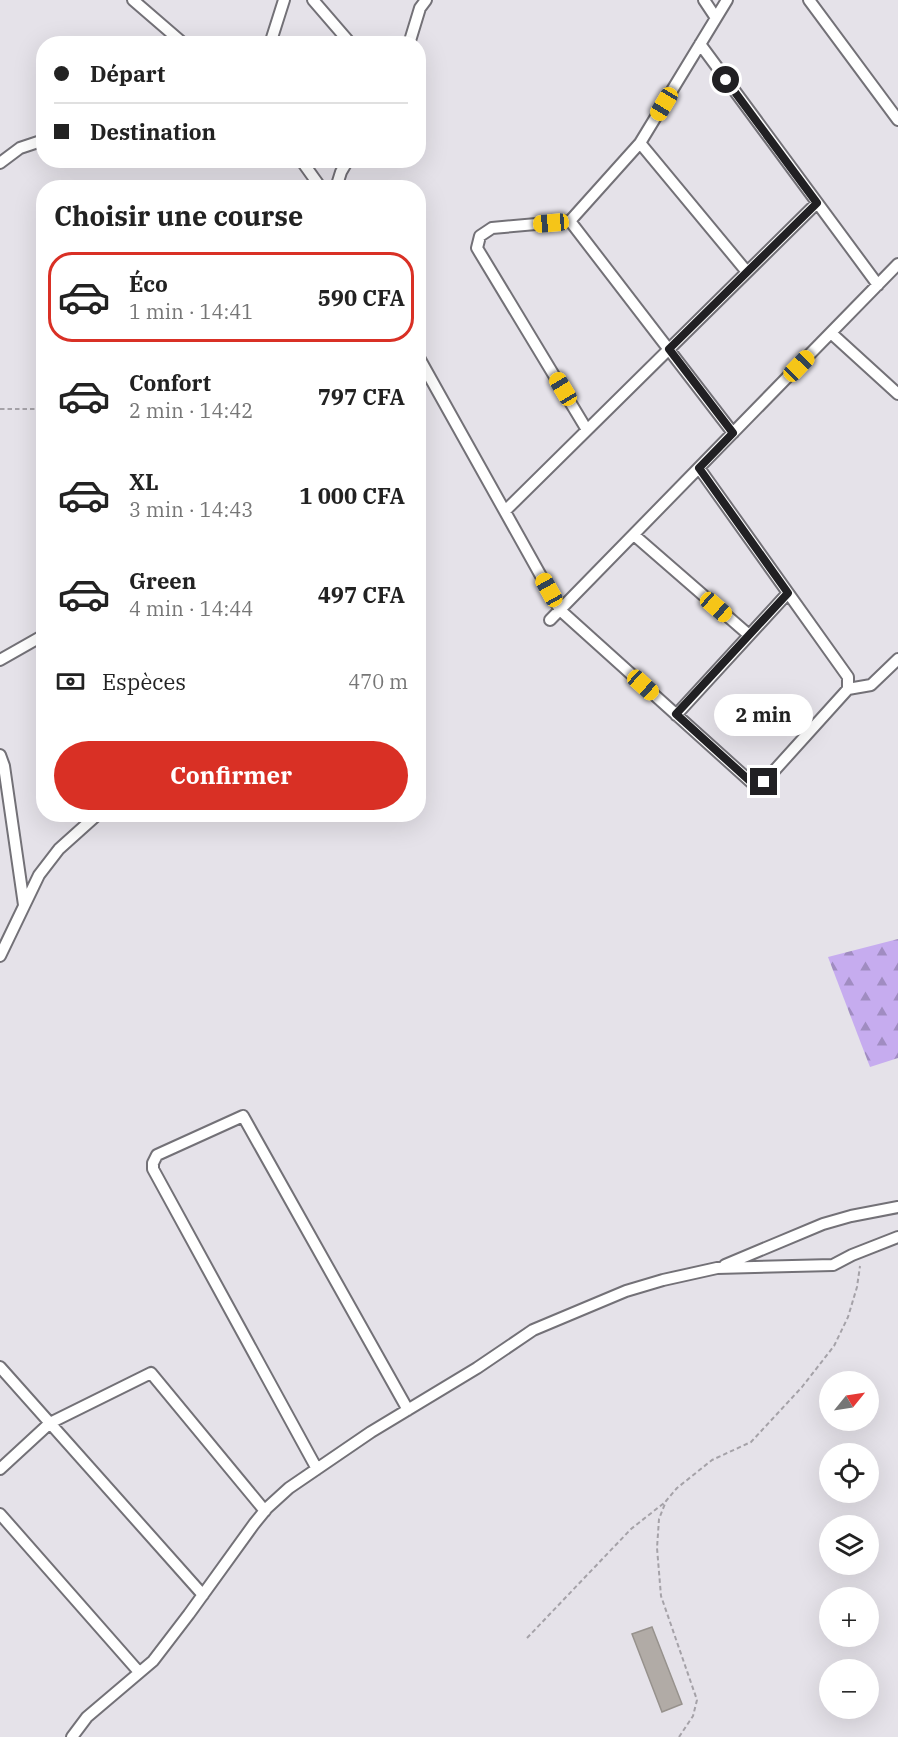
<!DOCTYPE html>
<html lang="fr">
<head>
<meta charset="utf-8">
<style>
	body { margin:0; font-family:"IBM Plex Serif",serif; background:#f2f2f2; color:#222; height:100vh; display:flex; flex-direction:column; font-size:22px; white-space:nowrap }
	* { box-sizing:border-box; margin:0 }
	p { font-size:20px; color:#767676 }
	.icon { flex:none; width:33px; height:33px; fill:none; stroke:currentColor; stroke-width:2; stroke-linecap:round; stroke-linejoin:round }
	.map { position:relative; flex:1; overflow:hidden }
	.details { position:absolute; left:36px; top:180px; width:390px; height:642px; display:flex; flex-direction:column; background:#fff; border-radius:24px; box-shadow:0 6px 24px #0002 }
	.details>* { flex:none }
	.hud { position:absolute; left:36px; top:36px; width:390px; height:132px; border-radius:24px; box-shadow:0 6px 24px #0002; display:grid; align-content:center; height:132px; padding:0 18px; background:#fff }
	.needle { width:39px; rotate:60deg }
	.tools { position:absolute; left:819px; top:1371px; display:grid; gap:12px }
	.tools a { display:grid; place-items:center; width:60px; height:60px; border-radius:50%; background:#fff; box-shadow:0 6px 24px #0002; font-size:30px }
	.end { position:absolute; width:27px; height:27px; margin:-14px; border:8px solid #212023; background:#fff; box-shadow:0 0 0 3px #fff }
	.from { border-radius:50% }
	.bubble { position:absolute; height:42px; border-radius:21px; background:#fff; box-shadow:0 6px 24px #0002; font-size:20px; font-weight:800; line-height:42px; text-align:center }
	.car { position:absolute; width:18px; height:36px; margin:-18px -9px; border-radius:8px; box-shadow:0 0 4px 2px #0007; background:linear-gradient(#f5c518 24%,#345 0 40%,#f5c518 0 76%,#345 0 86%,#f5c518 0) }
	.hud b { display:flex; align-items:center; gap:21px; height:57px; font-size:22px }
	.hud b+b { border-top:2px solid #e0e0e0 }
	.hud i { width:15px; height:15px; background:#222 }
	ul { padding:0; list-style:none }
	li { display:flex; align-items:center; gap:18px; height:90px; margin:0 12px 9px; padding:0 6px; border:3px solid transparent; border-radius:24px }
	li div { flex:1 }
	li b { display:block; font-size:22px }
	li em { font-style:normal; font-weight:800 }
	li.selected { border-color:#d93025 }
	li>.icon { width:54px; height:54px; stroke-width:1.5 }
	h2 { padding:0 18px; font-size:27px; line-height:72px }
	.pay { display:flex; align-items:center; gap:15px; height:66px; padding:0 18px; font-size:22px }
	.pay p { margin-inline-start:auto }
	.button { display:flex; gap:12px; margin-top:auto; padding:12px 18px }
	.button a { flex:1; height:69px; border-radius:36px; background:#d93025; color:#fff; font-size:24px; font-weight:800; line-height:69px; text-align:center }
	.map>svg:first-child { display:block }
</style>
</head>
<body>
<div class="map">
<svg width="898" height="1737" viewBox="0 0 898 1737">
	<defs>
		<pattern id="forest-firs" width="22" height="20" patternUnits="userSpaceOnUse" patternTransform="scale(1.5)"><rect width="22" height="20" fill="#c6acef"/><path d="M5 1l3.5 6h-7zM16 11l3.5 6h-7z" fill="#a08cc1"/></pattern>
	</defs>
	<rect width="100%" height="100%" fill="#e5e2e9"/>
	<path fill="url(#forest-firs)" d="M898,939V1058L870,1067L828,957Z"/>
	<path fill="#b1aba6" stroke="#97928d" stroke-width="1.5" d="M652,1627L682,1704L662,1712L632,1634Z"/>
	<g fill="none" stroke-linecap="round" stroke-linejoin="round">
		<defs>
			<path id="street" d="M133,0L184,44
				M313,0L351,44
				M704,0L716,18
				M809,0L898,120
				M270,44L284,0
				M409,44L420,8L426,0
				M700,44L878,285
				M640,143L747,272
				M301,160L321,188
				M0,163L20,148L44,140
				M336,188L341,172L348,160
				M570,221L733,433
				M831,333L898,394
				M418,356L560,610L751,782H764L848,689V677L699,468
				M587,430L477,248L480,236L492,228L570,221L640,143L727,0
				M505,511L817,203
				M634,535L749,635
				M550,620L898,264
				M0,660L44,635
				M848,689L871,685L898,659
				M676,715L788,593
				M0,755L4,766L24,905
				M0,956L39,875L59,849L98,814
				M725,1265L823,1224L851,1216L898,1207
				M0,1367L203,1595
				M0,1469L50,1423L151,1373L265,1511
				M317,1469L153,1169V1163L157,1155L243,1116L408,1410
				M0,1514L139,1672
				M72,1737L87,1717L153,1661L189,1614L254,1524L267,1508L289,1488L371,1432L477,1368L533,1330L626,1291L663,1280L717,1268L833,1265L852,1255L898,1237"/>
		</defs>
		<use href="#street" stroke="#737177" stroke-width="14"/>
		<path stroke="#a5a2a8" stroke-width="2" stroke-dasharray="4.5 3" stroke-linecap="butt" d="M0,409H44
			M527,1638L631,1529L664,1503
			M679,1737L693,1716L697,1700L661,1596L657,1548L659,1519L666,1501L677,1488L712,1460L751,1442L802,1387L834,1346L848,1317L857,1287L860,1266"/>
		<use href="#street" stroke="#fff" stroke-width="10"/>
	</g>
	<g fill="none" stroke-linecap="round" stroke-linejoin="round">
		<path stroke="#212023" stroke-width="8" d="M726,80L817,203L669,349L733,433L699,468L788,593L676,714L751,782H764"/>
	</g>
</svg>
<div class="tools">
<a><svg class="needle" viewBox="-14 -14 28 28"><path d="M0-13l5 13h-10z" fill="#e53935"/><path d="M0 13l5-13h-10z" fill="#767676"/></svg></a>
<a><svg class="icon" aria-label="locate" viewBox="0 0 24 24"><circle cx="12" cy="12" r="6"/><path d="M12 2v4M12 18v4M2 12h4M18 12h4"/></svg></a>
<a><svg class="icon" aria-label="layers" viewBox="0 0 24 24"><path d="M12 4l9 5-9 5-9-5zM3 14l9 5 9-5"/></svg></a>
<a>+</a>
<a>−</a>
</div>
<i class="end from" style="left:726px;top:80px"></i>
<i class="end" style="left:764px;top:782px"></i>
<div class="bubble" style="left:714px;top:694px;width:99px">2 min</div>
<i class="car" style="left:664px;top:104px;rotate:211deg"></i>
<i class="car" style="left:551px;top:223px;rotate:265deg"></i>
<i class="car" style="left:799px;top:366px;rotate:44deg"></i>
<i class="car" style="left:563px;top:389px;rotate:329deg"></i>
<i class="car" style="left:549px;top:590px;rotate:331deg"></i>
<i class="car" style="left:716px;top:607px;rotate:131deg"></i>
<i class="car" style="left:643px;top:685px;rotate:132deg"></i>
<div class="hud">
<b><i class="from"></i>Départ</b>
<b><i></i>Destination</b>
</div>
<section class="details">
<h2>Choisir une course</h2>
<ul>
<li class="selected"><svg class="icon" aria-label="car" viewBox="0 0 24 24"><path d="M5 17H2v-5l4-1 3-4h7l3 4 3 1v5h-3M9 17h6M6 11h13"/><circle cx="7" cy="17" r="2"/><circle cx="17" cy="17" r="2"/></svg><div><b>Éco</b><p>1 min · 14:41</p></div><em>590 CFA</em></li>
<li><svg class="icon" aria-label="car" viewBox="0 0 24 24"><path d="M5 17H2v-5l4-1 3-4h7l3 4 3 1v5h-3M9 17h6M6 11h13"/><circle cx="7" cy="17" r="2"/><circle cx="17" cy="17" r="2"/></svg><div><b>Confort</b><p>2 min · 14:42</p></div><em>797 CFA</em></li>
<li><svg class="icon" aria-label="car" viewBox="0 0 24 24"><path d="M5 17H2v-5l4-1 3-4h7l3 4 3 1v5h-3M9 17h6M6 11h13"/><circle cx="7" cy="17" r="2"/><circle cx="17" cy="17" r="2"/></svg><div><b>XL</b><p>3 min · 14:43</p></div><em>1 000 CFA</em></li>
<li><svg class="icon" aria-label="car" viewBox="0 0 24 24"><path d="M5 17H2v-5l4-1 3-4h7l3 4 3 1v5h-3M9 17h6M6 11h13"/><circle cx="7" cy="17" r="2"/><circle cx="17" cy="17" r="2"/></svg><div><b>Green</b><p>4 min · 14:44</p></div><em>497 CFA</em></li>
</ul>
<div class="pay"><svg class="icon" aria-label="cash" viewBox="0 0 24 24"><path d="M3 7h18v10H3z"/><circle cx="12" cy="12" r="2"/></svg>Espèces<p>470 m</p></div>
<div class="button"><a>Confirmer</a></div>
</section>
</div>
</body>
</html>
